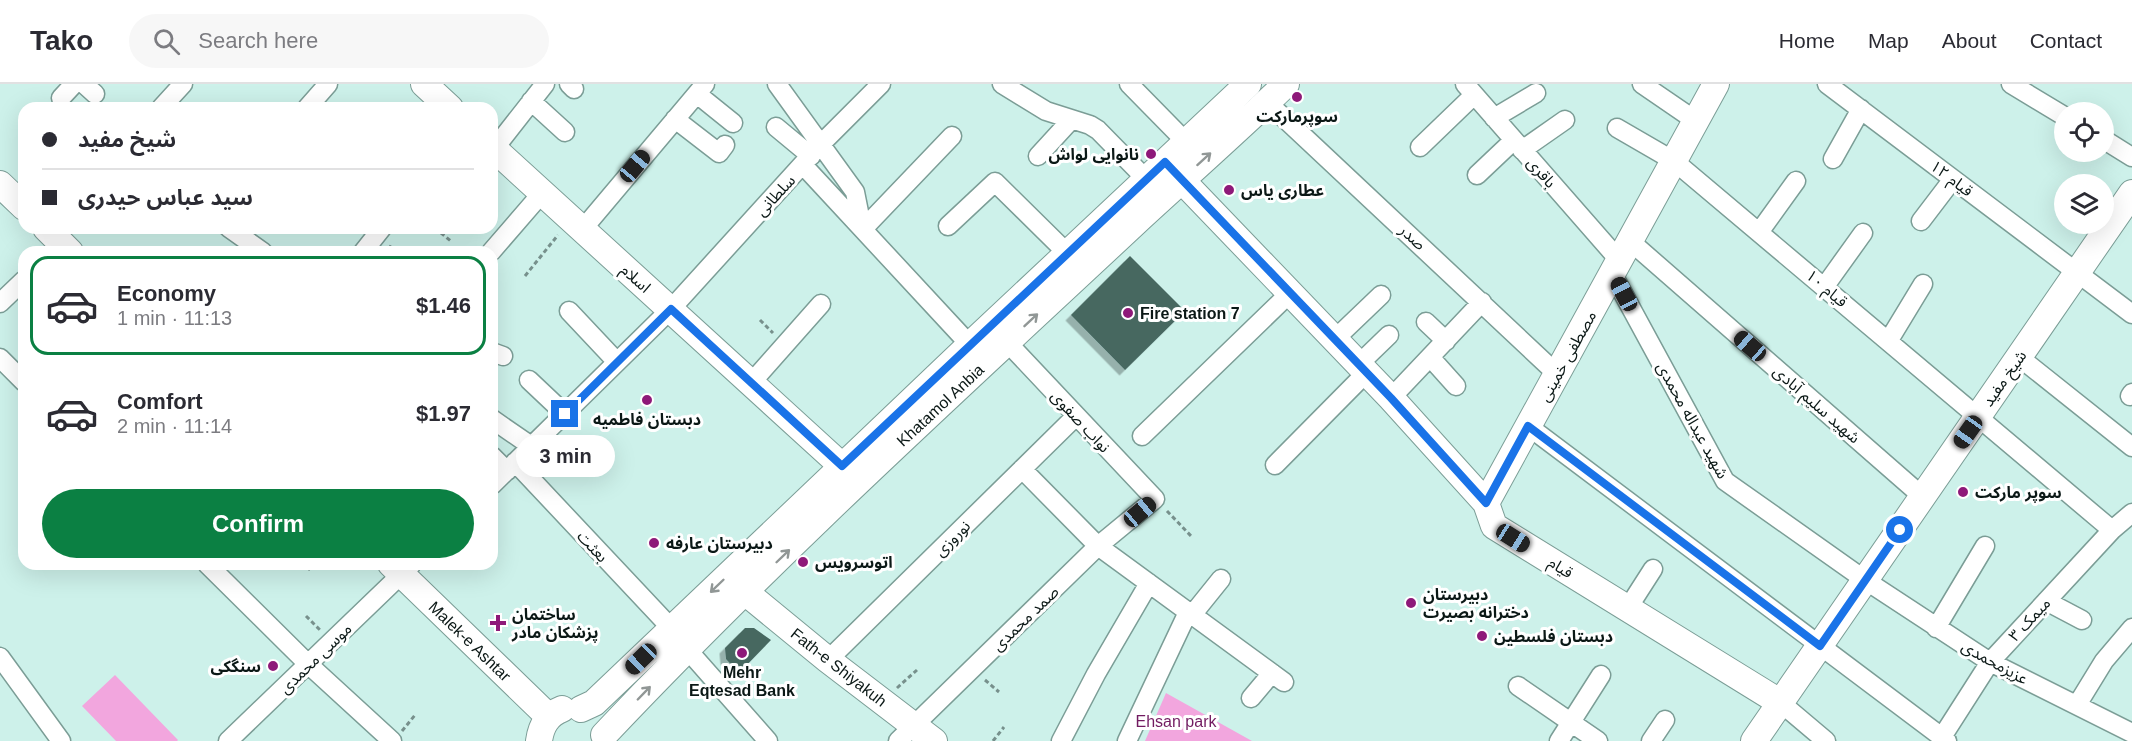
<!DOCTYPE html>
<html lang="en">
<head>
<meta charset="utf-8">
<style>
	body { margin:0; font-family:Arial,"Noto Sans Arabic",sans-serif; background:#f7f7f7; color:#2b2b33; height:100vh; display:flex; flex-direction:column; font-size:22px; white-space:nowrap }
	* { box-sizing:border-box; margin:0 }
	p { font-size:20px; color:#7c7c81 }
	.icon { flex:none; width:33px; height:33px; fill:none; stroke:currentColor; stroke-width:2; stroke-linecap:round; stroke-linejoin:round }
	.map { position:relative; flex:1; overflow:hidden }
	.side { position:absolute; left:18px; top:162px; width:480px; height:324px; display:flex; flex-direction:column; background:#fff; border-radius:18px; box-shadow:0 6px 24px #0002 }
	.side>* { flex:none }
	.guide { position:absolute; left:18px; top:18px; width:480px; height:132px; border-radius:18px; box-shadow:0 6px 24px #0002; display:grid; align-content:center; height:132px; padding:0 24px; background:#fff }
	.fabs { position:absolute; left:2054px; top:18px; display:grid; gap:12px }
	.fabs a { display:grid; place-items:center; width:60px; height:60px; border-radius:50%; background:#fff; box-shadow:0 6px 24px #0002; font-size:30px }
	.end { position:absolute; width:27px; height:27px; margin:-14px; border:8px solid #1a73e8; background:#fff; box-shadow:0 0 0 3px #fff }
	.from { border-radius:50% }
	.bubble { position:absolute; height:42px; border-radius:21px; background:#fff; box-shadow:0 6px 24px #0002; font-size:20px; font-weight:800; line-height:42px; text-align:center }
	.car { position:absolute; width:18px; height:36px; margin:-18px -9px; border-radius:8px; box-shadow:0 0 4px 2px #0007; background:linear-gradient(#222 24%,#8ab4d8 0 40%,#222 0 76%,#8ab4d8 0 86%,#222 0) }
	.guide b { display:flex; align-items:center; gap:21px; height:57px; font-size:22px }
	.guide b+b { border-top:2px solid #e1e1e2 }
	.guide i { width:15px; height:15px; background:#2b2b33 }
	ul { padding:10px 0 0; list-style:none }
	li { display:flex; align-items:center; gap:18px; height:99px; margin:0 12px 9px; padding:0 12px; border:3px solid transparent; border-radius:18px }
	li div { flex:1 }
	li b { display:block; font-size:22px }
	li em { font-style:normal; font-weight:800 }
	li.selected { border-color:#0b8043 }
	li>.icon { width:54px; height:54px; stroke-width:1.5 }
	.action { display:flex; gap:12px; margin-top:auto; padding:12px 24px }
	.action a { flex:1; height:69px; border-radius:36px; background:#0b8043; color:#fff; font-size:24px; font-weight:800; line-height:69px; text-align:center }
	header { display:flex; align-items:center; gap:36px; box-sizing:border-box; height:84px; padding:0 30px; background:#fff; border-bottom:2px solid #e1e1e2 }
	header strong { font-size:28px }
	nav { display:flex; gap:33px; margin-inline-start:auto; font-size:21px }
	.search { width:420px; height:54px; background:#f7f7f7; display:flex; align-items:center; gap:15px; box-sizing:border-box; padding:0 21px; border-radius:33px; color:#7c7c81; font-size:22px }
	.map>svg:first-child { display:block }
</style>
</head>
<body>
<header>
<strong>Tako</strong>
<div class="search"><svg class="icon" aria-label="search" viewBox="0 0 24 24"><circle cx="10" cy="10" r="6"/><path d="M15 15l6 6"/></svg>Search here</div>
<nav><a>Home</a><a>Map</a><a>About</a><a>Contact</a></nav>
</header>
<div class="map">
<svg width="2132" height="657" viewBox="0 0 2132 657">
	<defs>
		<filter id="shadow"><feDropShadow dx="-5.5" dy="5.5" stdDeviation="0" flood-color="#0004"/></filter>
	</defs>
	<rect width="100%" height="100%" fill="#cdf1ea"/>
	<path fill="#f2a6de" d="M115,591L178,656L177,657H116L82,622Z
		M1166,609L1252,657H1145Z"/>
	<path fill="#466761" filter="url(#shadow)" d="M1130,172L1185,227L1125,286L1071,231Z
		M745,544H754L771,556L739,589L726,575L725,564Z"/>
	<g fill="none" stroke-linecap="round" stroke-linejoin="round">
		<defs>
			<path id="street" d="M84,0L95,10
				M569,0L574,5
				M777,0L855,108L862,143
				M1002,0L1046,27L1090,41L1098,46L1146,95
				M1129,0L1186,58
				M1465,0L1619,176
				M1642,0L1696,37
				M1827,0L2132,230
				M2011,0L2064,32
				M697,10L733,39
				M61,14L74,0
				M531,17L565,48
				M1267,18L1557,290
				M161,24L183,0
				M307,24L328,0
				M1494,34L1536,9
				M675,35L719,69L725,61
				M776,43L811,72
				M1617,44L1674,77L2112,446
				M2103,55L2132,73
				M1420,63L1474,11
				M494,65L545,0
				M1522,66L1565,36
				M1038,72L1071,36
				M1833,75L1861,25
				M803,81L970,261
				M1477,91L1514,56
				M1921,137L1953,95
				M948,142L995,98L1067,169
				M229,144L263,168
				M863,145L952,52
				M582,146L705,0
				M1760,147L1796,97
				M1630,157L1923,413
				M363,168L382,144
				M491,168L542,109
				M1612,189L1725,397L1865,496L1990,578L2132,649
				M1825,202L1863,149
				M0,219L24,196
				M569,227L617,278
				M1426,238L1446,257
				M1335,255L1381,211
				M1889,256L1923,200
				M492,268L503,272
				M1430,273L1456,302
				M2019,273L2132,363
				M0,274L24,298
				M1359,280L1389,251
				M529,296L565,330
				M751,299L821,220
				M2130,312L2132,309
				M1391,314L1482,218
				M492,335L531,362
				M1528,342L1947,657
				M1142,352L1291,208
				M492,372L507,387
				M515,378L672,545
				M1275,381L1367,288
				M1022,385L1098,462L1284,598
				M492,401L671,225L820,61L881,0
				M207,480L308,580L392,657
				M2046,517L2082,536
				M1628,524L1653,485
				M1192,531L1221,495
				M1936,544L1985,462
				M686,564L768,657
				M0,573L61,657
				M828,576L1076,332
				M1518,602L1598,657
				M1251,614L1272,589
				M1781,619L1826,657
				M2077,621L2104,577L2132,544
				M1942,653L1990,578L2112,446L2132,429
				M228,657L412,480
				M898,657L1098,462L1155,415L1007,258
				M1061,657L1096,590L1149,499
				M1127,657L1188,528
				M1559,657L1601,591
				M1651,657L1665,636"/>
			<path id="secondary" d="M424,0L450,24
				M492,63L855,394
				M1170,84L1391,314L1486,419L1494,442L1781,619
				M0,100L24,123
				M46,144L70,168
				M1486,419L1716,0
				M391,480L549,633
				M745,508L828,576L934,657
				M581,625L594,619L970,261L1248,0
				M604,651C773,472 956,306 1136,138C1186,92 1237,47 1286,0
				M539,657C541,642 547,631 562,625
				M1754,657L2132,109"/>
		</defs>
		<use href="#street" stroke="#7b9d96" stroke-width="21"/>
		<use href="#secondary" stroke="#7b9d96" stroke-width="28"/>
		<path stroke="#77908c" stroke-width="3" stroke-dasharray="4.5 3" stroke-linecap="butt" d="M435,144L452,158
			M389,162L399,168
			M525,192L558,151
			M760,236L773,249
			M1167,427L1192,453
			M308,486L314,480
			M306,532L320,546
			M985,596L999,608
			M897,604L917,586
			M402,647L415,631
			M993,657L1004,643"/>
		<use href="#street" stroke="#fff" stroke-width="18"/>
		<use href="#secondary" stroke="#fff" stroke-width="26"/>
	</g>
	<defs><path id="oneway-shaft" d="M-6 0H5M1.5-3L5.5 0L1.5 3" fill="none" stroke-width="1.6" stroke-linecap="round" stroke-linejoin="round" transform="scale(1.5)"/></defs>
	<g stroke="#919796">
		<use href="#oneway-shaft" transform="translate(1204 75) rotate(-42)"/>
		<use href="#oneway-shaft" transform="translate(1031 236) rotate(-43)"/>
		<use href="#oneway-shaft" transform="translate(783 472) rotate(-44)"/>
		<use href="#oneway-shaft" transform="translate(717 502) rotate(136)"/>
		<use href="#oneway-shaft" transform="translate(644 609) rotate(-46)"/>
	</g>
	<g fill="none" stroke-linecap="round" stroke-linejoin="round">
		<path stroke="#1a73e8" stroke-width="8" d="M565,330L671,225L842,382L1165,78L1391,314L1486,419L1528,342L1820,562L1900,446"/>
	</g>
	<g fill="#8e1979" stroke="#fff" stroke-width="2">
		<circle cx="1297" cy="13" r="6"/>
		<circle cx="1151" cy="70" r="6"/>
		<circle cx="1229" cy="106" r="6"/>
		<circle cx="1128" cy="229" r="6"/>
		<circle cx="647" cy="316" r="6"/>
		<circle cx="1963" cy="408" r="6"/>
		<circle cx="654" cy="459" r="6"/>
		<circle cx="803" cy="478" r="6"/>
		<circle cx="1411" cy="519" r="6"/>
		<path d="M495 530h6v6h6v6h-6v6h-6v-6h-6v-6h6z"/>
		<circle cx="1482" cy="552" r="6"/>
		<circle cx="742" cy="569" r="6"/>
		<circle cx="273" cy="582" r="6"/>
	</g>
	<g text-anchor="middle" stroke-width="6" stroke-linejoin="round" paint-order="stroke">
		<g font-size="16" font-weight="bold" fill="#0b1816" stroke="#fff" text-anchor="start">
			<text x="1297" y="38" text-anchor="middle">سوپرمارکت</text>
			<text x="1139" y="76" text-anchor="end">نانوایی لواش</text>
			<text x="1241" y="112">عطاری یاس</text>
			<text x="1140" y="235">Fire station 7</text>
			<text x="647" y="341" text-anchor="middle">دبستان فاطمیه</text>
			<text x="1975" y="414">سوپر مارکت</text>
			<text x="666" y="465">دبیرستان عارفه</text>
			<text x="815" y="484">اتوسرویس</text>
			<text x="1423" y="516">دبیرستان<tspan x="1423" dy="18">دخترانه بصیرت</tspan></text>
			<text x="512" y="536">ساختمان<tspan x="512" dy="18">پزشکان مادر</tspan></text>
			<text x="1494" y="558">دبستان فلسطین</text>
			<text x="261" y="588" text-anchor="end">سنگکی</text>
			<text x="742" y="594" text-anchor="middle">Mehr<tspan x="742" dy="18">Eqtesad Bank</tspan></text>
		</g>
		<g font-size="16" fill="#0b1816" stroke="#fff">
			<text transform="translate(1542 88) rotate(49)" y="6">باقری</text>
			<text transform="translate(1952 94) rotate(37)" y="6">قیام ۱۲</text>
			<text transform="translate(775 111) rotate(-47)" y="6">سلطانی</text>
			<text transform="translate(1413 153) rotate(43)" y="6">صدر</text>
			<text transform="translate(636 194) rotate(42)" y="6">اسلام</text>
			<text transform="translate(1827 204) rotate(40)" y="6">قیام ۱۰</text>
			<text transform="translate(1567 272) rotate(-61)" y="6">مصطفی خمینی</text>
			<text transform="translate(2004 294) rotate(-55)" y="6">شیخ مفید</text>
			<text transform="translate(1817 320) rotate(41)" y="6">شهید سلیم آبادی</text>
			<text transform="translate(940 321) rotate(-43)" y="6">Khatamol Anbia</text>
			<text transform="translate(1693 336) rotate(61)" y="6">شهید عبداله محمدی</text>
			<text transform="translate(1081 337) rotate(47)" y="6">نواب صفوی</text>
			<text transform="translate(952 454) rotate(-45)" y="6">نوروزی</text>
			<text transform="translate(593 462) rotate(47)" y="6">بعثت</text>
			<text transform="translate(1561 483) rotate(32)" y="6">قیام</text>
			<text transform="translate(1025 534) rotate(-44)" y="6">صمد محمدی</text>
			<text transform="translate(2029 535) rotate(-47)" y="6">میمک ۳</text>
			<text transform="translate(470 557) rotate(44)" y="6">Malek-e Ashtar</text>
			<text transform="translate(315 574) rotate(-44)" y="6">موسی محمدی</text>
			<text transform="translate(1995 578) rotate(29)" y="6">عزیزمحمدی</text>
			<text transform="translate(839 583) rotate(38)" y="6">Fath-e Shiyakuh</text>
		</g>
		<g font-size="16" fill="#721b61" stroke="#fff">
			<text x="1176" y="643">Ehsan park</text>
		</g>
	</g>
</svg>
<div class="fabs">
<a><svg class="icon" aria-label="locate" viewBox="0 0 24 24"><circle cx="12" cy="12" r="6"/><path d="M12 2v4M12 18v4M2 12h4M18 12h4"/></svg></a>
<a><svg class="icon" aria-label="layers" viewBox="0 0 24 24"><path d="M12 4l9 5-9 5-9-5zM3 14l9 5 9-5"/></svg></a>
</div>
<i class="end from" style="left:1900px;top:446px"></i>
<i class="end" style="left:565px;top:330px"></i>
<div class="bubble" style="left:516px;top:351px;width:99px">3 min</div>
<i class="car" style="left:635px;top:82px;rotate:40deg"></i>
<i class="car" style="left:1624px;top:210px;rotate:332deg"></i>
<i class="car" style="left:1750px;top:262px;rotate:311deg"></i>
<i class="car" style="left:1968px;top:348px;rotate:215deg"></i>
<i class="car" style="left:1140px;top:428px;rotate:50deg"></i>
<i class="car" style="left:1513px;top:454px;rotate:122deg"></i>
<i class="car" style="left:641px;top:575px;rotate:226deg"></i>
<div class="guide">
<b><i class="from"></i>شیخ مفید</b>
<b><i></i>سید عباس حیدری</b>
</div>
<section class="side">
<ul>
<li class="selected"><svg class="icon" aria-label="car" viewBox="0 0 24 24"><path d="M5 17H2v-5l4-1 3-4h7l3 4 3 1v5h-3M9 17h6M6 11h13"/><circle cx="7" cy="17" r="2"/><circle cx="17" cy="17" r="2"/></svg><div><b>Economy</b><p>1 min · 11:13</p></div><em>$1.46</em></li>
<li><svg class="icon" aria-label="car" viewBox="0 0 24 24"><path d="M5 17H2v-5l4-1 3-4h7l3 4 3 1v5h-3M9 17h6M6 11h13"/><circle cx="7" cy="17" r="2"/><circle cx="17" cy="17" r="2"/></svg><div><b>Comfort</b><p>2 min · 11:14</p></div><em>$1.97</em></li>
</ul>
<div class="action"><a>Confirm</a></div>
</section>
</div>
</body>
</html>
